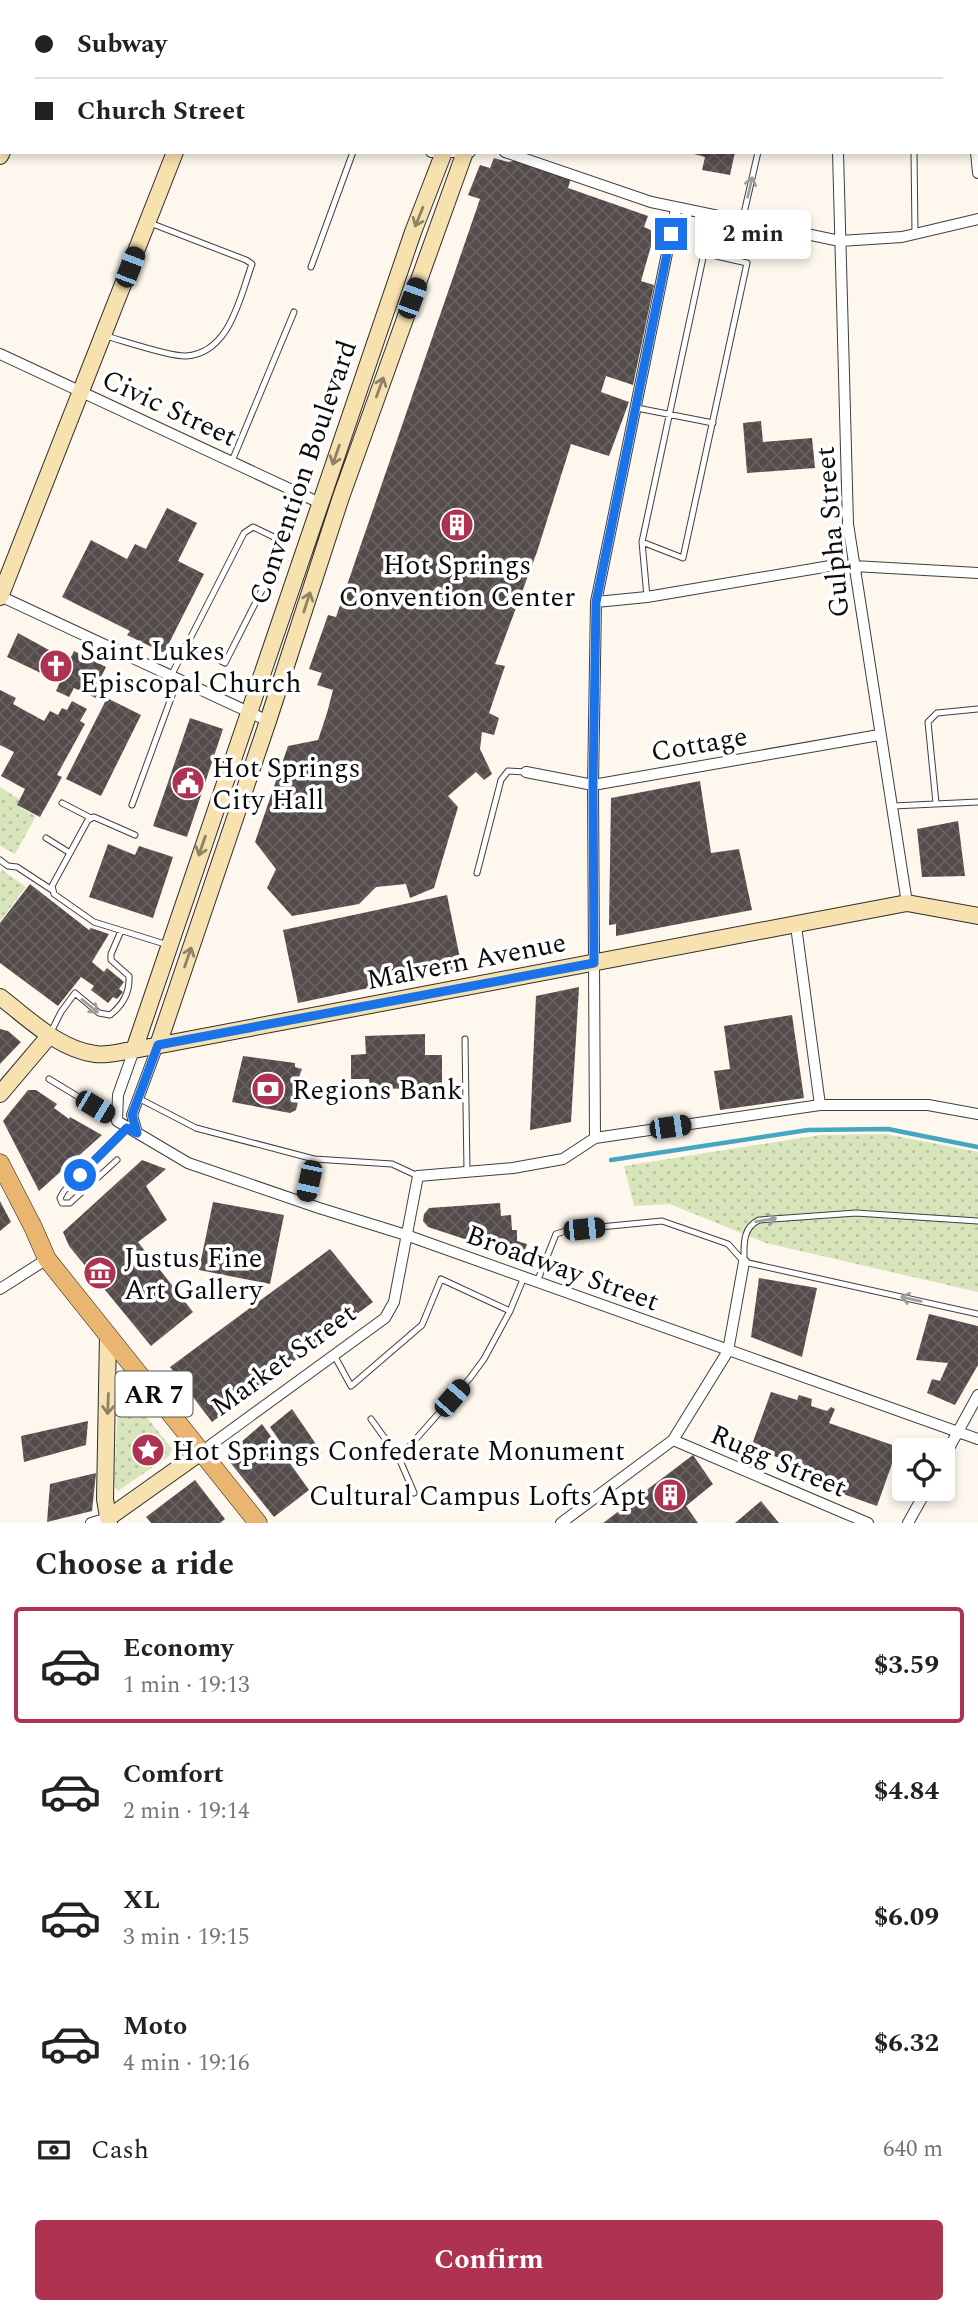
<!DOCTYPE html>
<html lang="en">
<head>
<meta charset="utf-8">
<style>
	body { margin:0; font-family:Spectral,serif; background:#f6f6f6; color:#222; height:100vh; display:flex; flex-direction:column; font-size:26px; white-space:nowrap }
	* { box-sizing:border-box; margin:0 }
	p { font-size:23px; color:#767676 }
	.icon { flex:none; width:38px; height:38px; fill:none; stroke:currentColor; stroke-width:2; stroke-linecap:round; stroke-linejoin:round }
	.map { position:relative; height:1523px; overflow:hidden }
	.details { display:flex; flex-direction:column; background:#fff; flex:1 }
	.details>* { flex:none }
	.banner { position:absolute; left:0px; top:0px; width:978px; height:154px; box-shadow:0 4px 10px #0003; display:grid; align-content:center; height:154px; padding:0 35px; background:#fff }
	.fabs { position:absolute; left:892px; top:1438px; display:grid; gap:14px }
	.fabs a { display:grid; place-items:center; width:63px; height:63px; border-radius:7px; background:#fff; box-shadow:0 4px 10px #0003; font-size:35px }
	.end { position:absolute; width:32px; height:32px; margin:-16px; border:9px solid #1a73e8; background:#fff; box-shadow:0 0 0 4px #fff }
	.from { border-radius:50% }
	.bubble { position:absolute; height:49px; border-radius:7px; background:#fff; box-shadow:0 4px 10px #0003; font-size:23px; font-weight:700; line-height:49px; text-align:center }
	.car { position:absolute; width:21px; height:42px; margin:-21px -10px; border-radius:9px; box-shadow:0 0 5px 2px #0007; background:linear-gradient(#222 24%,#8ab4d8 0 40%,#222 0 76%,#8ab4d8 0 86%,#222 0) }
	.banner b { display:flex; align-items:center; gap:24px; height:66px; font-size:26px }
	.banner b+b { border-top:2px solid #e0e0e0 }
	.banner i { width:18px; height:18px; background:#222 }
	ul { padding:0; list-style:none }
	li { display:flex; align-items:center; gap:21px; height:116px; margin:0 14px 10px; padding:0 21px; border:4px solid transparent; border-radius:7px }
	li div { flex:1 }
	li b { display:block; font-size:26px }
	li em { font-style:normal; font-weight:700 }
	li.active { border-color:#ad3350 }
	li>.icon { width:63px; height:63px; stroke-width:1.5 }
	h2 { padding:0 35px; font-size:32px; line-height:84px }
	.pay { display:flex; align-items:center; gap:18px; height:77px; padding:0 35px; font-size:26px }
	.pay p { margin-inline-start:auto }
	.primary-button { display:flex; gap:14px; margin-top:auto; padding:14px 35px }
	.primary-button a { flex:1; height:80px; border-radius:7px; background:#ad3350; color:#fff; font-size:28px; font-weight:700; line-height:80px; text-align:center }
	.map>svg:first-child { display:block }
</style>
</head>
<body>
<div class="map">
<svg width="978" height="1523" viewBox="0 0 978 1523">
	<defs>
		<pattern id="park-dots" width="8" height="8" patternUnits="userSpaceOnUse" patternTransform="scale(1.75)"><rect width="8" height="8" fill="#d8e4ba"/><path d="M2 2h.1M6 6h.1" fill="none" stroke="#b8c29f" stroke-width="1.8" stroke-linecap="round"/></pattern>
		<pattern id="building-cross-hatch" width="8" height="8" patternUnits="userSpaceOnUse" patternTransform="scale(1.75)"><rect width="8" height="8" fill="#544c4a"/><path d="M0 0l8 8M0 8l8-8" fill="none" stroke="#686160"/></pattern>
	</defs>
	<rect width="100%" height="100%" fill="#fdf7ed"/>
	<path fill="url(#park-dots)" d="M0,0H62L2,2L0,123Z
		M0,787L19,799L20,808L36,816L15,854L0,846Z
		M2,870L26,887L0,921V873Z
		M886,1134L978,1152V1292L766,1243L670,1204L634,1206L624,1166L820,1135Z
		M122,1386L172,1449L169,1456L118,1491L114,1485L119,1387Z"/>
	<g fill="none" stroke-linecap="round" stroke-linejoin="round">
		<path stroke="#46a6bf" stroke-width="4.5" d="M611,1160L808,1130L888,1129L978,1147"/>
	</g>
	<path fill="url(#building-cross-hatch)" d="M687,152H735L730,175L702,170L705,157Z
		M494,158L508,162L518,160L571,178L568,188L648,216L644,227L655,232L641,281L654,285L633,385L606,376L601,392L629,402L609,456L571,444L537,552L495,664L505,666L489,713L499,718L494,735L482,732L480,749L492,774L484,780L476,772L448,796L458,807L434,888L410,898L406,884L376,887L359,904L292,916L267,888L276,869L255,842L288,746L318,740L327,713L333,690L317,685L322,673L309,669L328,615L336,617L480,199L468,195L480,165L490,168Z
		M761,421L763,442L812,438L815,468L747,473L743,423Z
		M167,508L197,523L178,561L204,574L164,653L127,635L130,631L62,597L91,540L127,559L135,544L146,549Z
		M18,633L69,661L74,651L106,667L101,677L105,679L96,698L74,688L69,697L56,691L60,682L7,657Z
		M0,690L16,698L13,704L44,721L50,711L58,715L62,708L67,710L72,701L87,709L80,721L85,724L57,775L62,777L40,817L17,805L25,789L1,776L14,752L0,745Z
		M107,698L141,715L101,796L66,779Z
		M190,718L223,729L187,837L153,826Z
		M700,781L711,853L739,849L752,910L616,936V924L609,925L611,798Z
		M958,821L965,876L922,877L917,829Z
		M108,844L135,855L139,846L173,857L153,918L89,897Z
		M30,884L89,930L91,928L109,934L92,962L104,972L107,968L124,982L119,989L123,992L117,999L113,997L108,1003L91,990L94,986L81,977L58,1006L0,963V923Z
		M447,895L462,968L298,1003L283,930Z
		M579,987L571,1122L530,1130L536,996Z
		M792,1015L804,1098L720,1110L714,1071L730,1069L724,1026Z
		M0,1029L8,1031L21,1042L0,1064Z
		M425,1034V1055H442V1088L370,1089L369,1079H351V1055L366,1054L365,1036Z
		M243,1056L295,1063V1067L302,1069L299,1077L304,1078L296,1110L290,1113L232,1102Z
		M28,1090H36L57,1104L54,1108L69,1119L70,1117L102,1135L39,1191L3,1121Z
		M142,1160L166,1169L146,1186L167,1220L138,1242L193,1312L151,1346L69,1246L63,1232Z
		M0,1201L11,1222L0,1231Z
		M213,1202L284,1215L270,1284L199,1270Z
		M500,1203L501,1216L511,1215L512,1230H517V1241L527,1244L522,1258L428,1227L423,1221L424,1214L429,1208Z
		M330,1249L373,1302L212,1422L170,1367Z
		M759,1278L817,1288L802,1357L751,1337Z
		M929,1314L978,1326V1365L955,1405L927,1393L932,1379L940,1381L948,1363L916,1360Z
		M771,1392L797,1400L799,1395L812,1399L811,1406L827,1411L831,1407L835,1409L829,1423L898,1447L877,1506L801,1479L805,1468L751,1447Z
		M292,1409L322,1453L299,1469L270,1427Z
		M88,1421L86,1445L24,1462L21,1436Z
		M262,1424L309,1490L274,1517L225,1456Z
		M693,1455L713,1484L686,1506L698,1523H603Z
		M96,1473L92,1511L47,1522L50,1484Z
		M195,1480L225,1519L220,1523H151L146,1517Z
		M761,1501L779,1523H735Z"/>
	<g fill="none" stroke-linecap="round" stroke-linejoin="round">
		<defs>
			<path id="lane" d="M657,0L678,2
				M912,0V2
				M301,2V0
				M376,2V0
				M417,2L418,0
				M456,2V0
				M502,2L503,0
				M633,2L635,0
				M914,152L915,233
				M742,222L758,152
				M311,267L353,152
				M106,336C124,341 171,357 186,356C230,353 240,297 252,264L246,260L150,223
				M637,408L713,423
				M232,461L294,312
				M642,542L683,558L747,263L703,253
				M647,597L642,542L712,216
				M171,676L244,533L253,527L280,540L269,576L225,663L187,644
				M62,803L91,818
				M936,803L928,722L937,713L978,709
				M132,805L178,679
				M893,806L978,802
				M46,838L70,853L88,820L94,817L135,835
				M70,853L52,886L54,894L94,922L168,945
				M0,860L8,866L17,867L52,890
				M477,873L501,780L508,771L526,772
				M51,1032L61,1012L75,993L99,1013L110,1015C123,1005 130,993 129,976L111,960V954L121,931
				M465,1039L467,1171
				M49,1079L115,1119
				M138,1098L196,1128L314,1159
				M117,1160L70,1203H62L60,1198L64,1191L127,1128
				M305,1203L314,1159L392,1164L418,1176
				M978,1221L856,1213L759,1220C742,1228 744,1245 744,1262L978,1314
				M537,1282L556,1234L569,1230L662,1221L728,1244L744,1262
				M334,1355L351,1386L422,1325L441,1279L510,1311L524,1277
				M371,1419L399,1458L470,1378L484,1359L510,1311
				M399,1458L414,1493"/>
			<path id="street" d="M835,0V2
				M976,91L978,74
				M431,152H470
				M505,152L651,202L840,241L902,237L978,219
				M838,152L848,524L907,903
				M976,152L978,173
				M0,354L320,503
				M0,596L268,721
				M596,602L647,597L836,565L978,573
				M526,772L593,785L879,735
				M796,926L820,1105
				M134,1050L118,1095L117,1121L188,1163L319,1208L406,1235L978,1439
				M137,1133L132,1115L158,1045
				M595,1138L593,785L596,602L676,209
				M0,1289L47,1259
				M673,1440L868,1523
				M201,1452L385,1318L394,1302L418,1176L513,1168L563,1159L595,1138L820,1105H928L978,1114
				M943,1459L978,1395
				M91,1523L108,1518
				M561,1523L673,1440L728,1351L744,1262
				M908,1523L927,1489"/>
			<path id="secondary" d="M186,0V2
				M78,2L79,0
				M553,2L554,0
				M579,2L581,0
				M0,156L2,152
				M0,597L175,152
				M0,997C28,1018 58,1049 95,1054C107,1056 122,1051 134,1050L907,903L978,916
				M158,1045L268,721L341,497L465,152
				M134,1050L413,232L444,152
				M0,1094L50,1035
				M108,1335L105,1499L109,1523
				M108,1518L201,1452"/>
			<path id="primary" d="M0,1163L33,1227L47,1259L258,1523"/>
		</defs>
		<use href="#lane" stroke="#3f3f3f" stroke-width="7"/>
		<use href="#street" stroke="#3f3f3f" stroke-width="12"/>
		<use href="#secondary" stroke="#2e2e2e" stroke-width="18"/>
		<use href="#primary" stroke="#1d1d1d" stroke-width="19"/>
		<use href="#lane" stroke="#fff" stroke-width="5"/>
		<use href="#street" stroke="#fff" stroke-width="10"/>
		<use href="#secondary" stroke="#f7e1af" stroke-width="16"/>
		<use href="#primary" stroke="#eab570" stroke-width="18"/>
	</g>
	<defs><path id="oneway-shaft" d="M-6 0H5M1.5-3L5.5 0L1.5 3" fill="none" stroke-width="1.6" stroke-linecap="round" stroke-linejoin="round" transform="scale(1.75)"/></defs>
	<g stroke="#9e9e9e">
		<use href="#oneway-shaft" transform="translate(750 187) rotate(-77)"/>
		<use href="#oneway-shaft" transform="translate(90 1006) rotate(39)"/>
		<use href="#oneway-shaft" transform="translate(766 1220) rotate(-9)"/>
		<use href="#oneway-shaft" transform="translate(911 1299) rotate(-167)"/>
	</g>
	<g stroke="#8d8166">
		<use href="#oneway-shaft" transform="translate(419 217) rotate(112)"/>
		<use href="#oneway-shaft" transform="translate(380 387) rotate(-70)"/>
		<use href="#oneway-shaft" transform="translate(336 455) rotate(109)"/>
		<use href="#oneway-shaft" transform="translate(307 602) rotate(-72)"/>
		<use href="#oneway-shaft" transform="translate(202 846) rotate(109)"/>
		<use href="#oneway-shaft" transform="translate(188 957) rotate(-71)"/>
		<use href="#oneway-shaft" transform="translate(108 1404) rotate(92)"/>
	</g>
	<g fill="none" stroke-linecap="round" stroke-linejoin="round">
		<path stroke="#1a73e8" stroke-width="9" d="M80,1175L127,1128L137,1133L132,1115L158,1045L594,963L593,785L596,602L671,234"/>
	</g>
	<defs>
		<symbol id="building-disc" viewBox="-11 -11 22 22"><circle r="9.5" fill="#ad3350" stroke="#fff"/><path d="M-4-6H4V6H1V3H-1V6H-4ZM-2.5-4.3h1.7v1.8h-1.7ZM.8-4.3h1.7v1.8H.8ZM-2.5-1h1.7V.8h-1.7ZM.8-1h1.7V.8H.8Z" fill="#fff"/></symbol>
		<symbol id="church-disc" viewBox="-11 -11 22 22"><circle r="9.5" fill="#ad3350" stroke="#fff"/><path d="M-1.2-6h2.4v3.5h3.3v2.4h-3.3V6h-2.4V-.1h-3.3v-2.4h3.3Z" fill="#fff"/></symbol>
		<symbol id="civic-disc" viewBox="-11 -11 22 22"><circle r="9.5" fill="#ad3350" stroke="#fff"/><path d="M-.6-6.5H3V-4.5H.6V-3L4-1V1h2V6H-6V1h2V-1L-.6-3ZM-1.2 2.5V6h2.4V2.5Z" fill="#fff"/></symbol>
		<symbol id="bank-disc" viewBox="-11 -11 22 22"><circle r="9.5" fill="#ad3350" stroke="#fff"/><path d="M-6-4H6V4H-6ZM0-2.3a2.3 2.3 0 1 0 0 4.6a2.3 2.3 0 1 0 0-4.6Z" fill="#fff"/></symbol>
		<symbol id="museum-disc" viewBox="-11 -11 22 22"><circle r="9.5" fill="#ad3350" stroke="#fff"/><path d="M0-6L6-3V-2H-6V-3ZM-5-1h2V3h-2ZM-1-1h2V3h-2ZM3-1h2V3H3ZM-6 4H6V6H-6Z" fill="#fff"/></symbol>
		<symbol id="sight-disc" viewBox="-11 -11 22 22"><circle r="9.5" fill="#ad3350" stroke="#fff"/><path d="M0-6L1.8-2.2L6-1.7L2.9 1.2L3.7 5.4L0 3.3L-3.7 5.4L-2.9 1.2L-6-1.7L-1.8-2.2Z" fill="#fff"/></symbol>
	</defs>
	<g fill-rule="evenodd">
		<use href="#building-disc" x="438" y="506" width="38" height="38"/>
		<use href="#church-disc" x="37" y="647" width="38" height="38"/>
		<use href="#civic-disc" x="169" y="764" width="38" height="38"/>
		<use href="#bank-disc" x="249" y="1070" width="38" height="38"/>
		<use href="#museum-disc" x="81" y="1254" width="38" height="38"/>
		<use href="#sight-disc" x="129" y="1431" width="38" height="38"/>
		<use href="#building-disc" x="651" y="1476" width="38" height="38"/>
	</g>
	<g text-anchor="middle" stroke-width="7" stroke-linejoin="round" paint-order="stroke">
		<rect fill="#fff" stroke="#555" stroke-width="2" x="115.5" y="1371.5" width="77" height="45" rx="5"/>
		<g font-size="26" font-weight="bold" fill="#0c0c0c">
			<text x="154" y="1403">AR 7</text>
		</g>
		<g font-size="28" fill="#0c0c0c" stroke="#fff">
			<text transform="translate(170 407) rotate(25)" y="10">Civic Street</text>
			<text transform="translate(302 472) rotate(-71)" y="10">Convention Boulevard</text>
			<text transform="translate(831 532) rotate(-95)" y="10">Gulpha Street</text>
			<text transform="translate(699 743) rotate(-10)" y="10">Cottage</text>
			<text transform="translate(466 960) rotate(-11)" y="10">Malvern Avenue</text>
			<text transform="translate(563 1267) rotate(20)" y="10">Broadway Street</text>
			<text transform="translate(283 1359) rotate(-36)" y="10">Market Street</text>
			<text transform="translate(779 1460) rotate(23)" y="10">Rugg Street</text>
		</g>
		<g font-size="28" fill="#0c0c0c" stroke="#fff" text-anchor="start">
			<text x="457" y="574" text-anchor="middle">Hot Springs<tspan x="457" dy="32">Convention Center</tspan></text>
			<text x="80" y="660">Saint Lukes<tspan x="80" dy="32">Episcopal Church</tspan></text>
			<text x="212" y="777">Hot Springs<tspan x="212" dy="32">City Hall</tspan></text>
			<text x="292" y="1099">Regions Bank</text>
			<text x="124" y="1267">Justus Fine<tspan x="124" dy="32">Art Gallery</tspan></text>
			<text x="172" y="1460">Hot Springs Confederate Monument</text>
			<text x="646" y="1505" text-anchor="end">Cultural Campus Lofts Apt</text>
		</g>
	</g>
</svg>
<div class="fabs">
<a><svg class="icon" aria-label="locate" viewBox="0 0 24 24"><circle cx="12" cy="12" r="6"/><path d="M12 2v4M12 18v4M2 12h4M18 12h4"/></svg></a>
</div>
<i class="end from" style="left:80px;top:1175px"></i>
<i class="end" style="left:671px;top:234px"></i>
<div class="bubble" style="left:695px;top:210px;width:116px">2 min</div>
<i class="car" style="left:130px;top:267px;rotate:21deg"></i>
<i class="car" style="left:412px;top:298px;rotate:20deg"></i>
<i class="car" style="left:95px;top:1107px;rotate:121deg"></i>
<i class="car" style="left:670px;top:1127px;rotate:82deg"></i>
<i class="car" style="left:309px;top:1181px;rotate:192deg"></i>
<i class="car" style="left:584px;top:1229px;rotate:84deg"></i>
<i class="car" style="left:452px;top:1398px;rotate:41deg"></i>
<div class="banner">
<b><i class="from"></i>Subway</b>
<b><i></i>Church Street</b>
</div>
</div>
<section class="details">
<h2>Choose a ride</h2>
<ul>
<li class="active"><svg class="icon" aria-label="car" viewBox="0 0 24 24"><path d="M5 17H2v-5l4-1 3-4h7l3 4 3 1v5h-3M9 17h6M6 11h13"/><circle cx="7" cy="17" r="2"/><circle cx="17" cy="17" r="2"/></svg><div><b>Economy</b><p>1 min · 19:13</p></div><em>$3.59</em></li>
<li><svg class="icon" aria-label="car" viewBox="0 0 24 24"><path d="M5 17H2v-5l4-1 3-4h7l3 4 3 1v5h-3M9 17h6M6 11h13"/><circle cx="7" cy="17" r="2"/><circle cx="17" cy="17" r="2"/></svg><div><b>Comfort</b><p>2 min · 19:14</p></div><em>$4.84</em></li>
<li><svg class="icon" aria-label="car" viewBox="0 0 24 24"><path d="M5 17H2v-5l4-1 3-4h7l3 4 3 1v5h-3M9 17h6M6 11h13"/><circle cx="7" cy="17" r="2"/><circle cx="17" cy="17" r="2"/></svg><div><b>XL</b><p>3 min · 19:15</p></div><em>$6.09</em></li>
<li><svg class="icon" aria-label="car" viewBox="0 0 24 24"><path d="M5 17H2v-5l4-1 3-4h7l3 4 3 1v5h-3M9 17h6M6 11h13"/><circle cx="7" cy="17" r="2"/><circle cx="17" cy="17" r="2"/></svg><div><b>Moto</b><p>4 min · 19:16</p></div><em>$6.32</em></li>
</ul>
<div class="pay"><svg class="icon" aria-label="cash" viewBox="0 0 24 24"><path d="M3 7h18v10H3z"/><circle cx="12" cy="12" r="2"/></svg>Cash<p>640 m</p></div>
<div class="primary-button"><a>Confirm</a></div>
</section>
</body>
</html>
